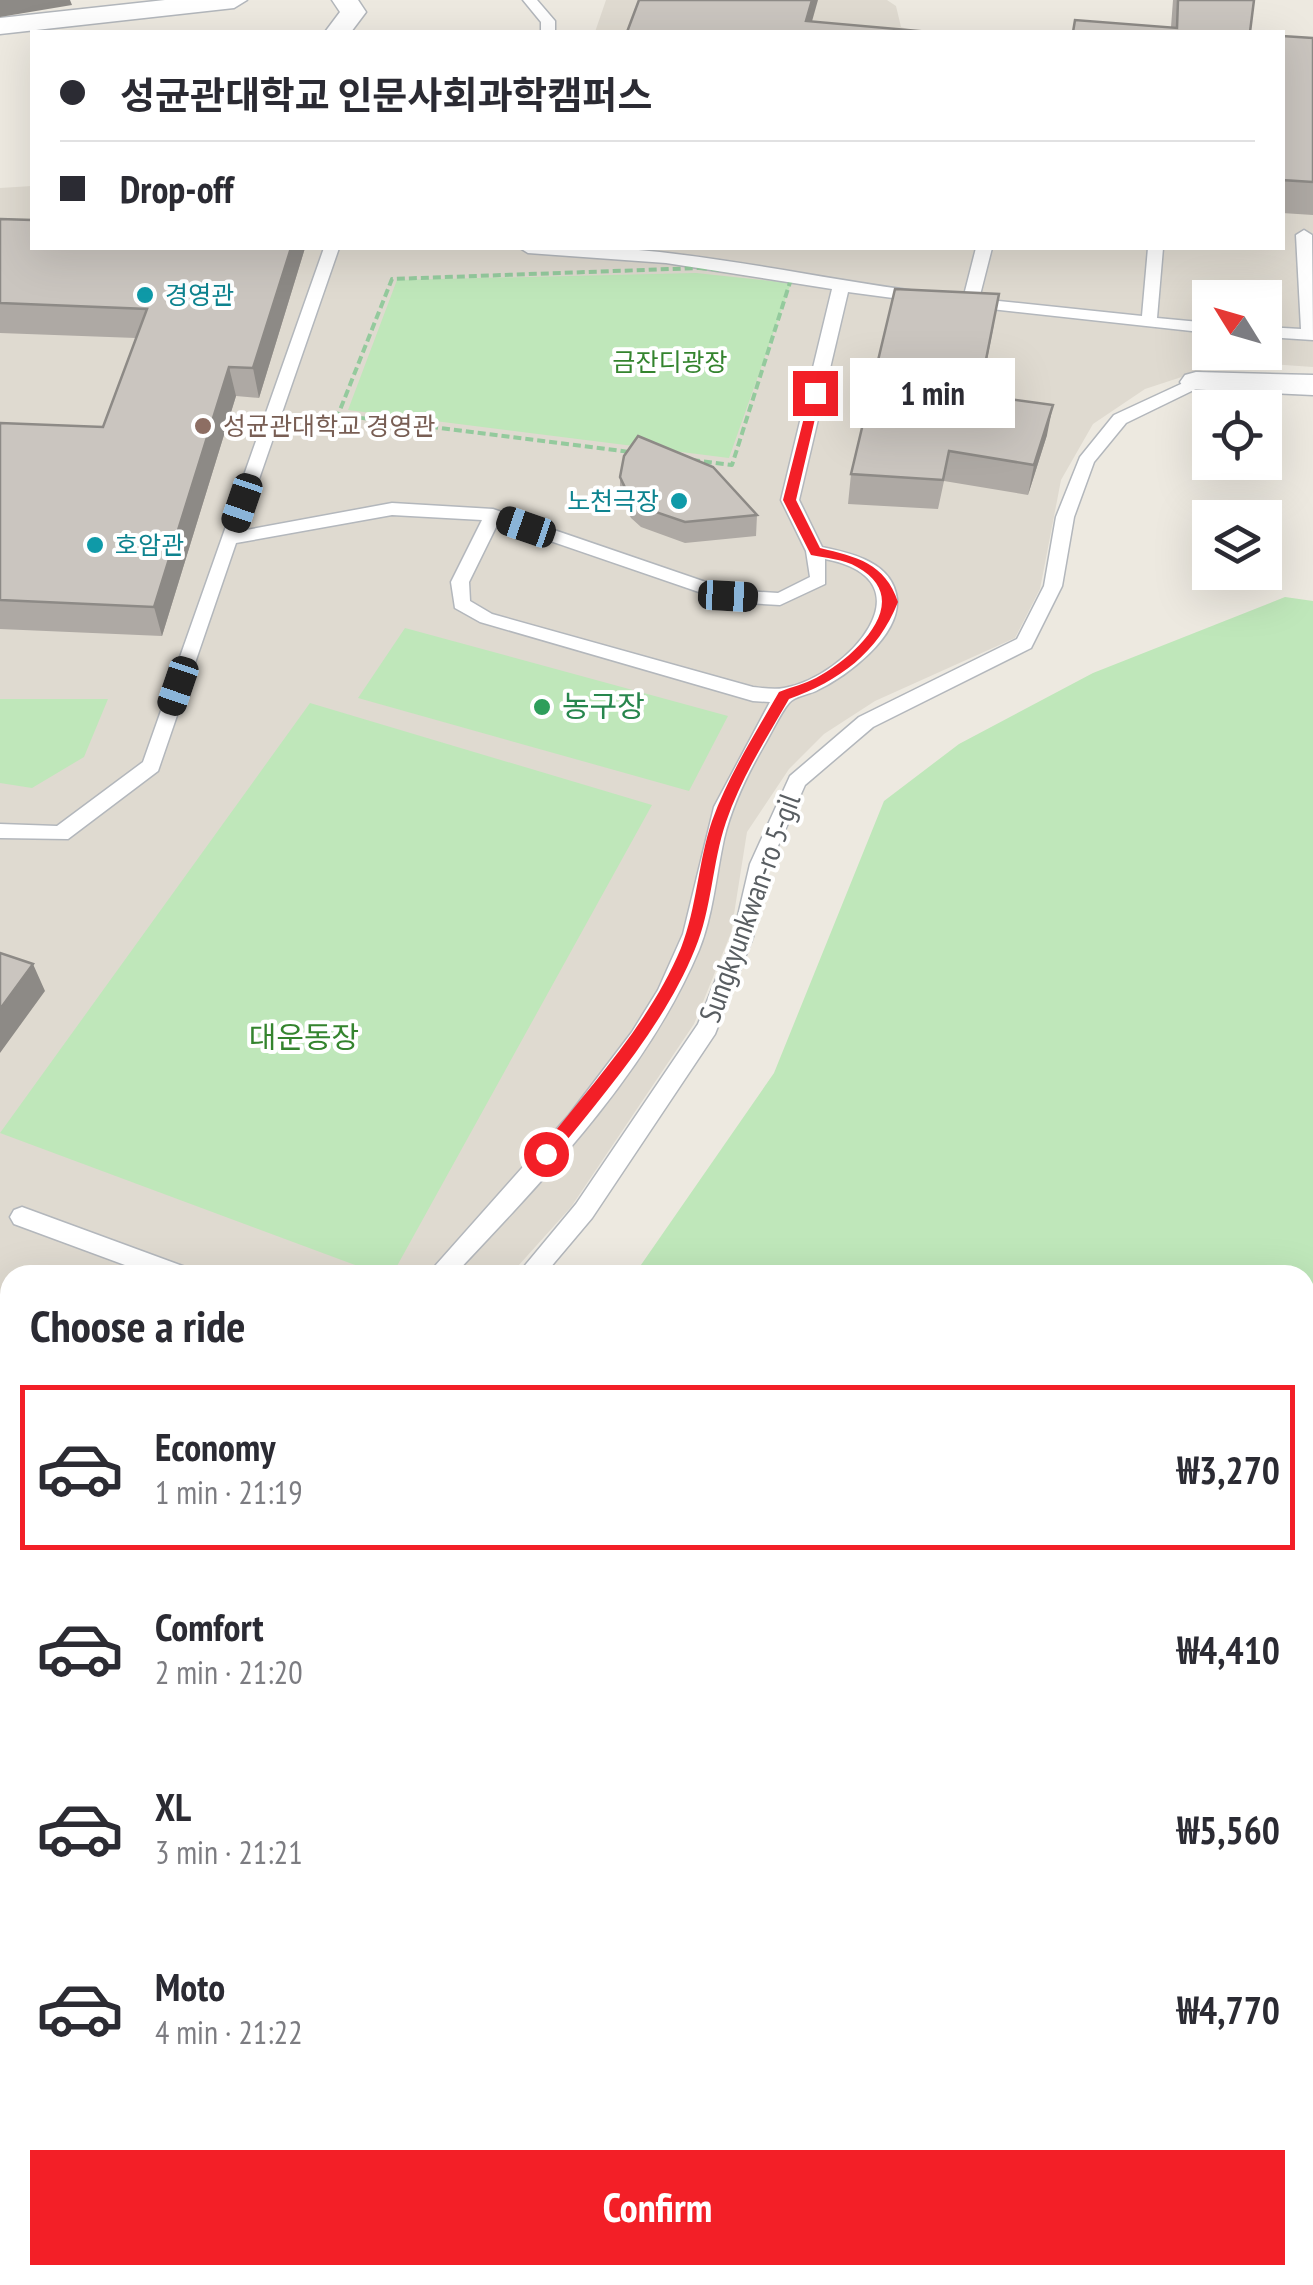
<!DOCTYPE html>
<html lang="en">
<head>
<meta charset="utf-8">
<style>
	body { margin:0; font-family:"PT Sans Narrow","Noto Sans KR",sans-serif; background:#f2f2f3; color:#2b2b33; height:100vh; display:flex; flex-direction:column; font-size:38px; white-space:nowrap }
	* { box-sizing:border-box; margin:0 }
	p { font-size:32px; color:#7c7c81 }
	.icon { flex:none; width:55px; height:55px; fill:none; stroke:currentColor; stroke-width:2; stroke-linecap:round; stroke-linejoin:round }
	.map { position:relative; flex:1; overflow:hidden }
	.sheet { position:absolute; left:0px; top:1265px; width:1315px; height:1020px; display:flex; flex-direction:column; background:#fff; border-radius:30px 30px 0 0; box-shadow:0 10px 40px #0002 }
	.sheet>* { flex:none }
	.top-card { position:absolute; left:30px; top:30px; width:1255px; height:220px; border-radius:0px; box-shadow:0 10px 40px #0002; display:grid; align-content:center; height:220px; padding:0 30px; background:#fff }
	.needle { width:65px; rotate:307deg }
	.buttons { position:absolute; left:1192px; top:280px; display:grid; gap:20px }
	.buttons a { display:grid; place-items:center; width:90px; height:90px; border-radius:0px; background:#fff; box-shadow:0 10px 40px #0002; font-size:50px }
	.end { position:absolute; width:45px; height:45px; margin:-22px; border:12px solid #f31f27; background:#fff; box-shadow:0 0 0 5px #fff }
	.from { border-radius:50% }
	.bubble { position:absolute; height:70px; border-radius:0px; background:#fff; box-shadow:0 10px 40px #0002; font-size:32px; font-weight:700; line-height:70px; text-align:center }
	.car { position:absolute; width:30px; height:60px; margin:-30px -15px; border-radius:12px; box-shadow:0 0 8px 2px #0007; background:linear-gradient(#222 24%,#8ab4d8 0 40%,#222 0 76%,#8ab4d8 0 86%,#222 0) }
	.top-card b { display:flex; align-items:center; gap:35px; height:95px; font-size:38px }
	.top-card b+b { border-top:2px solid #e1e1e2 }
	.top-card i { width:25px; height:25px; background:#2b2b33 }
	ul { padding:0; list-style:none }
	li { display:flex; align-items:center; gap:30px; height:165px; margin:0 20px 15px; padding:0 10px; border:5px solid transparent; border-radius:0px }
	li div { flex:1 }
	li b { display:block; font-size:38px }
	li em { font-style:normal; font-weight:700 }
	li.active { border-color:#f31f27 }
	li>.icon { width:90px; height:90px; stroke-width:1.5 }
	h2 { padding:0 30px; font-size:45px; line-height:120px }
	.primary-button { display:flex; gap:20px; margin-top:auto; padding:20px 30px }
	.primary-button a { flex:1; height:115px; border-radius:0px; background:#f31f27; color:#fff; font-size:40px; font-weight:700; line-height:115px; text-align:center }
	.map>svg:first-child { display:block }
</style>
</head>
<body>
<div class="map">
<svg width="1313" height="2285" viewBox="0 0 1313 2285">
	<rect width="100%" height="100%" fill="#ede9e0"/>
	<path fill="#dfdad0" fill-rule="evenodd" d="M606,0H887L896,6L901,27L917,32H595Z
		M1283,55L1313,58V367L1255,363L1206,369L1145,389L1093,424L1061,480L1040,589L1015,638L875,701L824,734L789,769L747,832L731,933L694,1024L571,1207L510,1275H10V2028L0,2033V188L32,186V248H1282ZM1210,298H1265V352H1210Z"/>
	<path fill="#bfe7ba" d="M696,273L791,283L729,458L348,410L397,280Z
		M1285,597L1313,601V2285H0V2103L10,2096V2275H1305V1275H634L774,1073L884,801L959,744L1093,673Z
		M405,628L728,716L689,791L358,698Z
		M0,699H108L84,757L32,788L0,783Z
		M310,703L652,805L392,1275H382L0,1133Z
		M10,1751V2028L0,2033V1766Z"/>
	<g fill="none" stroke-linecap="round" stroke-linejoin="round">
		<defs>
			<path id="service" d="M523,0H537L555,21V32H541V22Z
				M1304,230L1312,235L1313,340L1265,337V327L1301,329L1296,235Z
				M324,248H339L241,531L392,503L493,509L729,590L778,593L810,577L806,551L781,500L832,289L666,263L528,253L520,248C654,239 791,275 923,292L931,297L923,302L848,292L799,500L822,547C851,553 893,562 897,599C900,637 846,677 816,691C807,695 795,696 789,703C780,714 773,730 766,742C748,773 732,805 724,839C716,876 713,915 699,950C646,1075 546,1177 454,1275H427L569,1115L632,1032L658,990L683,934L714,807L770,702L753,701L480,622L455,608L451,582L482,520L392,515L236,543L158,771L68,839L0,838V824L57,826L143,762ZM498,523L728,602L780,605L825,584V559C934,580 847,677 784,688C774,690 763,688 753,687L492,614L470,601L469,582Z
				M976,248H992L979,299L1142,316L1148,248H1163L1157,318L1210,323V333L964,306L962,303Z
				M1196,377L1204,382L1202,386L1126,423L1094,462L1074,517L1062,586L1031,648L873,727L805,785L770,864L753,937L715,1034L592,1218L544,1275H517L576,1204L698,1024L733,937L750,864L790,776L859,717L1017,639L1044,586L1056,517L1080,457L1114,415Z
				M22,1207L188,1268L192,1275H152L14,1224L10,1217L14,1210Z"/>
			<path id="minor" d="M165,0H247L234,8L0,34V18Z
				M332,0H358L366,12L351,32H325L340,12Z
				M1196,372L1313,375V395L1185,389L1180,382L1185,375Z"/>
		</defs>
		<use href="#service" stroke="#b3b7bc" stroke-width="3"/>
		<use href="#minor" stroke="#b3b7bc" stroke-width="3"/>
		<path stroke="#94ca9d" stroke-width="4" stroke-dasharray="8 4" stroke-linecap="butt" d="M699,268L792,276L732,465L338,415L392,279Z"/>
		<path stroke="#94ca9d" stroke-width="8" stroke-dasharray="12 6" stroke-linecap="butt" d="M1305,2113L1313,2111
			M523,2285L540,2275"/>
		<use href="#service" fill="#fff" fill-rule="evenodd"/>
		<use href="#minor" fill="#fff" fill-rule="evenodd"/>
	</g>
	<path fill="#aea9a4" d="M1173,0H1254L1250,32L1171,27Z
		M1282,36L1313,38V215L1282,213Z
		M0,219L32,248H305L259,398L236,396L162,636L0,629V423L103,427L136,338L0,333Z
		M994,324L980,396L1047,435L1028,495L944,481L938,509L848,504L851,474Z
		M620,477L757,515L756,536L685,543L641,527L631,518L620,498Z"/>
	<path fill="#8d8a86" d="M0,0H70L72,5L0,17Z
		M812,0H818L809,32L806,21Z
		M291,248H305L259,398L253,368Z
		M229,367L236,396L162,636L154,607Z
		M1053,405L1047,435L1028,495L1034,465Z
		M33,964L45,991L0,1053V1009Z
		M10,1545V1588L0,1604V1561Z"/>
	<path fill="#cac5bf" stroke="#8d8a86" stroke-width="2.5" d="M639,0H812L806,21L930,32H627Z
		M1178,0H1254L1250,32H1073L1075,20L1177,28Z
		M1282,36L1313,38V182L1282,180Z
		M0,219L32,220V248H291L253,368L229,367L154,607L0,600V423L103,427L147,309L0,303Z
		M895,289L999,294L979,395L1053,405L1034,465L949,451L943,480L851,474Z
		M638,436L713,467L757,515L685,522L641,507L630,498L620,477L624,456Z
		M0,953L33,964L0,1009Z
		M0,1373L10,1377V1545L0,1561Z"/>
	<path fill="#f31f27" d="M811,390L821,393L796,500L820,548C857,557 885,563 898,602C878,653 839,681 789,699C766,739 741,778 726,822C712,863 712,909 695,949C663,1028 604,1093 552,1159L546,1161L538,1154L541,1149C590,1086 650,1023 681,948C697,907 698,862 712,821C728,776 755,734 779,692C791,687 805,684 816,678C855,657 917,600 857,567C844,559 825,558 811,555L783,500Z"/>
	<g fill="#0f9aa8" stroke="#fff" stroke-width="4">
		<circle cx="145" cy="295" r="10"/>
		<circle cx="679" cy="501" r="10"/>
		<circle cx="95" cy="545" r="10"/>
	</g>
	<circle fill="#8d6e63" stroke="#fff" stroke-width="4" cx="203" cy="426" r="10"/>
	<circle fill="#2e9e5b" stroke="#fff" stroke-width="4" cx="542" cy="707" r="10"/>
	<g text-anchor="middle" stroke-width="8" stroke-linejoin="round" paint-order="stroke">
		<g font-size="25" fill="#0d838f" stroke="#fff" text-anchor="start">
			<text x="165" y="304">경영관</text>
			<text x="659" y="510" text-anchor="end">노천극장</text>
			<text x="115" y="554">호암관</text>
		</g>
		<g font-size="25" fill="#34842e" stroke="#fff">
			<text x="670" y="371">금잔디광장</text>
		</g>
		<g font-size="25" fill="#785e54" stroke="#fff" text-anchor="start">
			<text x="223" y="435">성균관대학교 경영관</text>
		</g>
		<g font-size="30" fill="#27864d" stroke="#fff" text-anchor="start">
			<text x="562" y="717">농구장</text>
		</g>
		<g font-size="30" fill="#595e62" stroke="#fff">
			<text transform="translate(750 908) rotate(-70)" y="10">Sungkyunkwan-ro 5-gil</text>
		</g>
		<g font-size="30" fill="#34842e" stroke="#fff">
			<text x="304" y="1048">대운동장</text>
		</g>
	</g>
</svg>
<div class="buttons">
<a><svg class="needle" viewBox="-14 -14 28 28"><path d="M0-13l5 13h-10z" fill="#e53935"/><path d="M0 13l5-13h-10z" fill="#7c7c81"/></svg></a>
<a><svg class="icon" aria-label="locate" viewBox="0 0 24 24"><circle cx="12" cy="12" r="6"/><path d="M12 2v4M12 18v4M2 12h4M18 12h4"/></svg></a>
<a><svg class="icon" aria-label="layers" viewBox="0 0 24 24"><path d="M12 4l9 5-9 5-9-5zM3 14l9 5 9-5"/></svg></a>
</div>
<i class="end from" style="left:546px;top:1154px"></i>
<i class="end" style="left:815px;top:393px"></i>
<div class="bubble" style="left:850px;top:358px;width:165px">1 min</div>
<i class="car" style="left:242px;top:503px;rotate:199deg"></i>
<i class="car" style="left:526px;top:527px;rotate:289deg"></i>
<i class="car" style="left:728px;top:596px;rotate:93deg"></i>
<i class="car" style="left:178px;top:686px;rotate:199deg"></i>
<div class="top-card">
<b><i class="from"></i>성균관대학교 인문사회과학캠퍼스</b>
<b><i></i>Drop-off</b>
</div>
<section class="sheet">
<h2>Choose a ride</h2>
<ul>
<li class="active"><svg class="icon" aria-label="car" viewBox="0 0 24 24"><path d="M5 17H2v-5l4-1 3-4h7l3 4 3 1v5h-3M9 17h6M6 11h13"/><circle cx="7" cy="17" r="2"/><circle cx="17" cy="17" r="2"/></svg><div><b>Economy</b><p>1 min · 21:19</p></div><em>₩3,270</em></li>
<li><svg class="icon" aria-label="car" viewBox="0 0 24 24"><path d="M5 17H2v-5l4-1 3-4h7l3 4 3 1v5h-3M9 17h6M6 11h13"/><circle cx="7" cy="17" r="2"/><circle cx="17" cy="17" r="2"/></svg><div><b>Comfort</b><p>2 min · 21:20</p></div><em>₩4,410</em></li>
<li><svg class="icon" aria-label="car" viewBox="0 0 24 24"><path d="M5 17H2v-5l4-1 3-4h7l3 4 3 1v5h-3M9 17h6M6 11h13"/><circle cx="7" cy="17" r="2"/><circle cx="17" cy="17" r="2"/></svg><div><b>XL</b><p>3 min · 21:21</p></div><em>₩5,560</em></li>
<li><svg class="icon" aria-label="car" viewBox="0 0 24 24"><path d="M5 17H2v-5l4-1 3-4h7l3 4 3 1v5h-3M9 17h6M6 11h13"/><circle cx="7" cy="17" r="2"/><circle cx="17" cy="17" r="2"/></svg><div><b>Moto</b><p>4 min · 21:22</p></div><em>₩4,770</em></li>
</ul>
<div class="primary-button"><a>Confirm</a></div>
</section>
</div>
</body>
</html>
